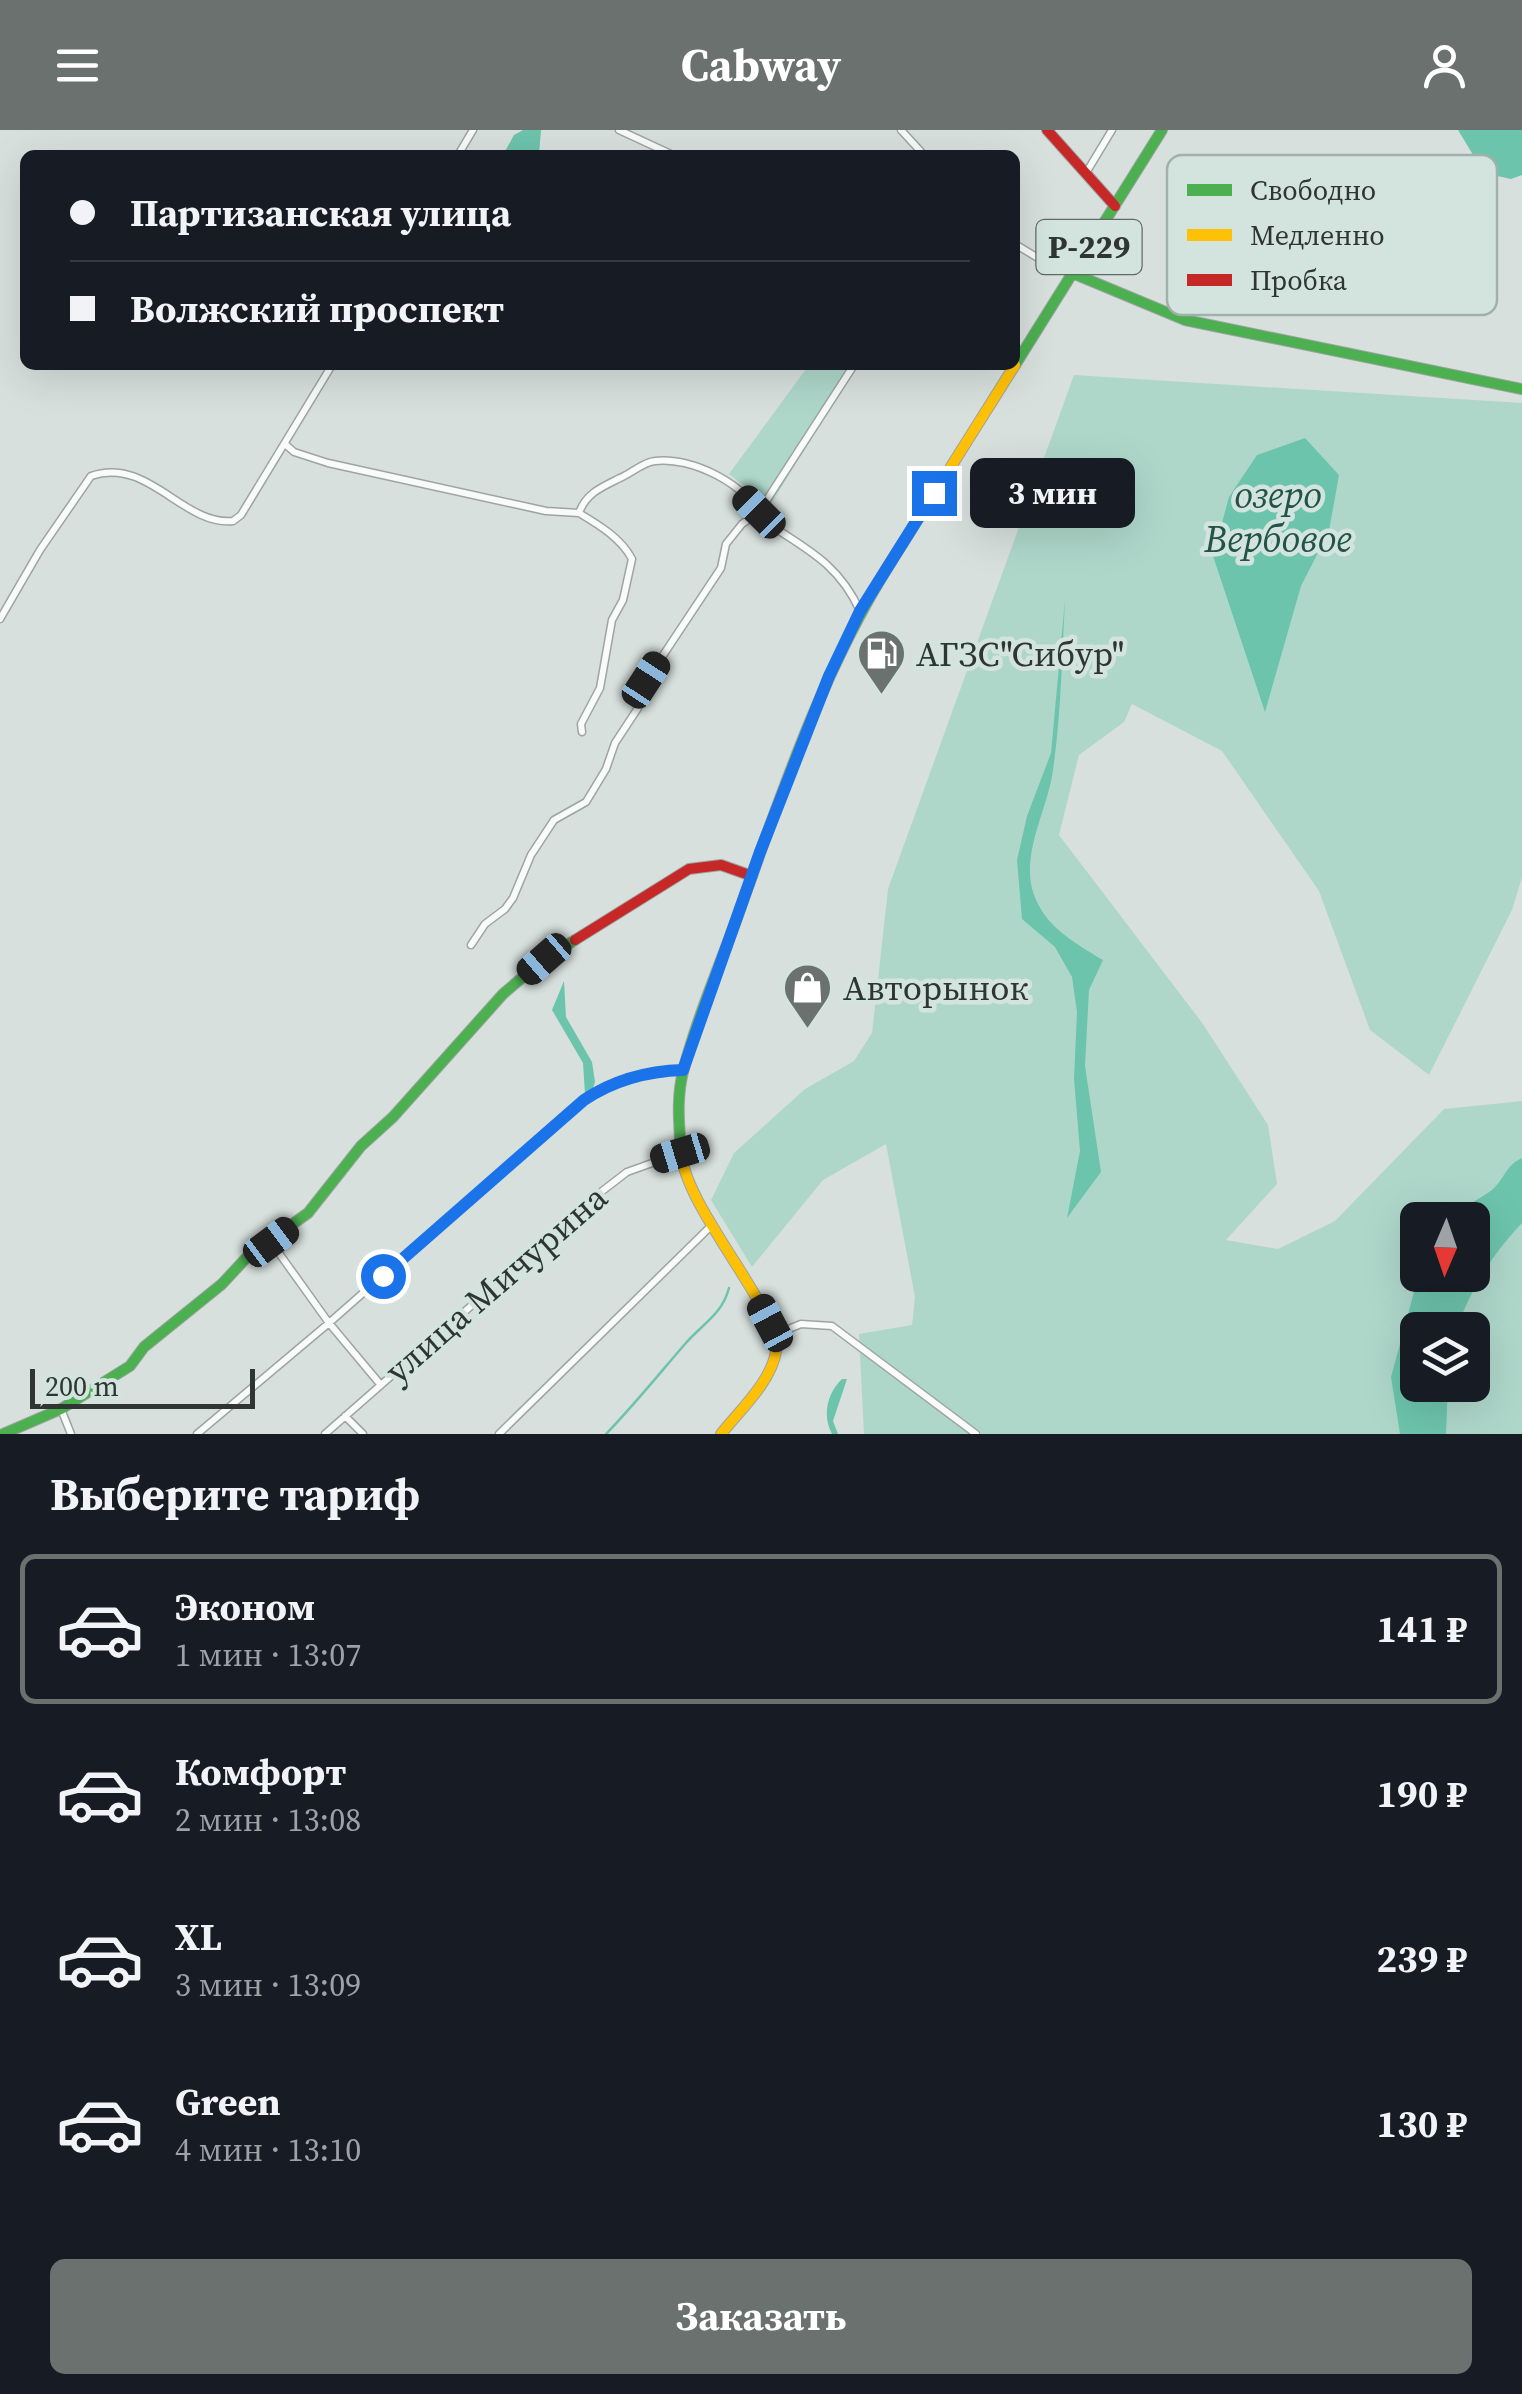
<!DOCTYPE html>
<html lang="ru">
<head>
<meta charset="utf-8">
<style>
	body { margin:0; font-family:"Source Serif 4",serif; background:#20242c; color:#f1f3f6; height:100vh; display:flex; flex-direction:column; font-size:38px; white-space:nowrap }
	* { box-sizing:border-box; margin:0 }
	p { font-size:32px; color:#9ea1a6 }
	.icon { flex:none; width:55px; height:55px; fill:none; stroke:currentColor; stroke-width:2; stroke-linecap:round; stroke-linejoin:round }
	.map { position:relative; height:1304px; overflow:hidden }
	.side { display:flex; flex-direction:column; background:#171b24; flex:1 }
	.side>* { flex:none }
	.guide { position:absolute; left:20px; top:20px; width:1000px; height:220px; border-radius:15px; box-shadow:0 10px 40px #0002; display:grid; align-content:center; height:220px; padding:0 50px; background:#171b24 }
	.needle { width:65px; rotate:182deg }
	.fabs { position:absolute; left:1400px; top:1072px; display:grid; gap:20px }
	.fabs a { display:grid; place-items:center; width:90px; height:90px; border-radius:15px; background:#171b24; box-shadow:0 10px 40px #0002; font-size:50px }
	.scale { position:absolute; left:30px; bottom:25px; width:225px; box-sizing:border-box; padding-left:10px; border:5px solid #2f3533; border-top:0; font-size:28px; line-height:35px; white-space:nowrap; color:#2f3533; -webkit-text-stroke:8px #d3e4de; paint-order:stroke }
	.end { position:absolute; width:45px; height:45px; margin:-22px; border:12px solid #1a73e8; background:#fff; box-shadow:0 0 0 5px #fff }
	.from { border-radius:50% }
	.bubble { position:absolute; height:70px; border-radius:15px; background:#171b24; box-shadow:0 10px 40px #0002; font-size:32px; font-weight:700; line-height:70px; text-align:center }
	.car { position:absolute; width:30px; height:60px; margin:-30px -15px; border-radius:12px; box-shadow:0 0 8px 2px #0007; background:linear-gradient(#222 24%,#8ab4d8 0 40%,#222 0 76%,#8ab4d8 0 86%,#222 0) }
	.guide b { display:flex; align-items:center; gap:35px; height:95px; font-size:38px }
	.guide b+b { border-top:2px solid #363941 }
	.guide i { width:25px; height:25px; background:#f1f3f6 }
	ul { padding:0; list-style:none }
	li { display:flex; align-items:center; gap:30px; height:150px; margin:0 20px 15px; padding:0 30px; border:5px solid transparent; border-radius:15px }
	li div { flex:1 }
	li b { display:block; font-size:38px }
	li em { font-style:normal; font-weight:700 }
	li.current { border-color:#6a716e }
	li>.icon { width:90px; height:90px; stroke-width:1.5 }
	h2 { padding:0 50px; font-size:45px; line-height:120px }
	.button { display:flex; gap:20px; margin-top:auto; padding:20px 50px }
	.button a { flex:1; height:115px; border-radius:15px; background:#6a716e; color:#fff; font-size:40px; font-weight:700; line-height:115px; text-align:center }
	header { display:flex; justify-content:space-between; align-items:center; height:130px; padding:0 50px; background:#6a716e; color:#fff; font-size:45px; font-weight:700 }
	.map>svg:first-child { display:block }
</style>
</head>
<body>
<header><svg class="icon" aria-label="menu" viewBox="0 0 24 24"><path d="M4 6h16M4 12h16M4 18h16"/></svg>Cabway<svg class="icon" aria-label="person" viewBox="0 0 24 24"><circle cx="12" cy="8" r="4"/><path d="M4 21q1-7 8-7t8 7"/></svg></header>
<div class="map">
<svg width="1522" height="1304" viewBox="0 0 1522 1304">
	<rect width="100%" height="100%" fill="#d7e0dd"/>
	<path fill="#aed7ca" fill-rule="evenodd" d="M809,235H856L770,376L729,344Z
		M1074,245L1522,273V747L1512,780L1429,945L1370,900L1319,761L1222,621L1132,574L1124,592L1079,625L1059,705L1203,894L1268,995L1277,1054L1226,1110L1278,1119L1335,1091L1444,979L1522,971V1304H864L859,1204L912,1195L915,1167L886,1014L823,1050L752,1137L711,1070L734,1023L805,959L854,931L872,903L888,759ZM1418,1090H1472V1145H1418ZM1418,1200H1472V1255H1418Z"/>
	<path fill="#6dc4ad" d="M523,0H541L539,25H503L514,5Z
		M1458,0H1522V45L1511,49L1484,43Z
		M1305,308L1339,345L1329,401L1301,456L1265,582L1213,426L1229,367L1257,325Z
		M1065,470C1062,527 1061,584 1053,640C1048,679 1021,722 1033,762C1044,796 1073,812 1103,830L1089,860L1085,936L1101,1042L1067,1088L1080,1021L1074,949L1077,882L1072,847L1055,817L1022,789L1017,730L1027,686L1051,623Z
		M564,851L566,887L592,932L595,952L592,961L585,964L583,933L552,880Z
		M1522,1028V1093C1491,1126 1472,1157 1456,1200H1418V1255H1448L1446,1304H1400L1391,1247L1418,1147L1472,1145V1090H1454C1464,1073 1479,1071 1493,1059C1505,1048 1506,1035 1522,1028Z
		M842,1249H847L833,1291L838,1304H832C822,1286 827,1263 842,1249Z"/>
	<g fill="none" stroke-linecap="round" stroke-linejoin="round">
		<path stroke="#6dc4ad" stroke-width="2.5" d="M606,1304C634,1275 659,1244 685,1214C702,1194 722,1185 729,1158"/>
		<defs>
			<path id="street" d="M619,0L673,25
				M901,0L924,25
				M458,25L473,0
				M1086,43L1112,0
				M1015,114L1051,136L1071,143
				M285,314L294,322L328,333L546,381L579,383C586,363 602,357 620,348C632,343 643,332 655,331C690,326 750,355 761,389C804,418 838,432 860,481
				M579,383C599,395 621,408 632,429L623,470L612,490L600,558L581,594L582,602
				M0,489L40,420L91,346C148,326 183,396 233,391L241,385L332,235
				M471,815L485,794L505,779L513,768L531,725L554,690L586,672L606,639L615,613L638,578L646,551L721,438L726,414L742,394L759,382L854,235
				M271,1112L329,1193L380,1254
				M774,1205L801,1194L832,1196L976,1304
				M61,1279L71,1304
				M345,1286L363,1304
				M197,1304L329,1193L571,980C606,954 639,941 683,940
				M325,1304L601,1062L627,1042L680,1023
				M499,1304L711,1096"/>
			<path id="fast" d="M1072,143L1185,190L1522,259
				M1015,235L1162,0
				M681,1022C679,994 676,966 684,938C697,888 719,837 737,788C780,667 822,541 891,432
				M3,1304L61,1279L130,1236L144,1217L222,1154L248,1126L308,1083L361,1016L393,987L503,864L544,829L575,810"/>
			<path id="slow" d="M891,432L1015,235
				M681,1022C685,1079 782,1182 776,1221C772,1251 739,1281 721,1304"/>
			<path id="jam" d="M1047,0L1115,76
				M575,810L689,739L721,735L752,746"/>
		</defs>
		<use href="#street" stroke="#9da4a2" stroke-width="9"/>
		<use href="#fast" stroke="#9da4a2" stroke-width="12"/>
		<use href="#slow" stroke="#9da4a2" stroke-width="12"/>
		<use href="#jam" stroke="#9da4a2" stroke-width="12"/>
		<use href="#street" stroke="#f9fafa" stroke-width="6"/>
		<use href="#fast" stroke="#4caf50" stroke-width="10"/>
		<use href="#slow" stroke="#ffc107" stroke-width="10"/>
		<use href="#jam" stroke="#c62828" stroke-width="10"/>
	</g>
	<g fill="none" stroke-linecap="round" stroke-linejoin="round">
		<path stroke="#1a73e8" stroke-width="12" d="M383,1146L584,970C614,950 648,941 683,940L760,722L829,546L860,481L934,363"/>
	</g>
	<defs>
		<symbol id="fuel-pin" viewBox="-11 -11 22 30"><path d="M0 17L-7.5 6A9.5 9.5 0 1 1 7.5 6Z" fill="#6a716e" stroke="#d3e4de"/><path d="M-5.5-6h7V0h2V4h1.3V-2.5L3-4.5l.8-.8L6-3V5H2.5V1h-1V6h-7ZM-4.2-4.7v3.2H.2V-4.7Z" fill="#fff"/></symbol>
		<symbol id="shop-pin" viewBox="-11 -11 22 30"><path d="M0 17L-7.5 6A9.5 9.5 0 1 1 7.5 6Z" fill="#6a716e" stroke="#d3e4de"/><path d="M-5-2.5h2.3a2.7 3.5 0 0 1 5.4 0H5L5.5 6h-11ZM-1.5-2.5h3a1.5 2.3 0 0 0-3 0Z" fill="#fff"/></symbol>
	</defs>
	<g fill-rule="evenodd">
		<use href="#fuel-pin" x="854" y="496" width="55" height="75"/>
		<use href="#shop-pin" x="780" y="830" width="55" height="75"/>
	</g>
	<g text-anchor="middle" stroke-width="9" stroke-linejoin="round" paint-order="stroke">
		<rect fill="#d3e4de" stroke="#606a66" stroke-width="2.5" x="1036.5" y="90" width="105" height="54" rx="8"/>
		<g font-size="32" font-weight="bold" fill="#2f3533">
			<text x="1089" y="128">Р-229</text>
		</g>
		<g font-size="35" fill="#2f3533" stroke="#d3e4de" text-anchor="start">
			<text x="916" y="536">АГЗС"Сибур"</text>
			<text x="843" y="870">Авторынок</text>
		</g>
		<g font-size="35" fill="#2f3533" stroke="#d3e4de">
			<text transform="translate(496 1154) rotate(-41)" y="12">улица Мичурина</text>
		</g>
		<g font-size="38" font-style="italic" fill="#225346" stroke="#d3e4de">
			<text x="1278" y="378">озеро<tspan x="1278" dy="44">Вербовое</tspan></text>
		</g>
	</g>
	<rect x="1167" y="25" width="330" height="160" rx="15" fill="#d3e4de" stroke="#a2b0ab" stroke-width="2.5"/>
	<rect x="1187" y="54" width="45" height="12" fill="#4caf50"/>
	<rect x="1187" y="99" width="45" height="12" fill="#ffc107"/>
	<rect x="1187" y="144" width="45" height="12" fill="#c62828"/>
	<g font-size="28" fill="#2f3533">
		<text x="1250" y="70">Свободно</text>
		<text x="1250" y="115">Медленно</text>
		<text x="1250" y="160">Пробка</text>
	</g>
</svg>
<div class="fabs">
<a><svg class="needle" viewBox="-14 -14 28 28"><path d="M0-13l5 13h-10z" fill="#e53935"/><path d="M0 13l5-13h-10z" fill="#9ea1a6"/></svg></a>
<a><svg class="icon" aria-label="layers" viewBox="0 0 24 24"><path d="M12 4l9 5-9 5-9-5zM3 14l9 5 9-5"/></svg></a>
</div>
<div class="scale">200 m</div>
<i class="end from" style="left:383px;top:1146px"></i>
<i class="end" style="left:934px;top:363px"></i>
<div class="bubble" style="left:970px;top:328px;width:165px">3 мин</div>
<i class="car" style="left:759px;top:382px;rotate:315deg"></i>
<i class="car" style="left:646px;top:550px;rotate:33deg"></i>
<i class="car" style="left:544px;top:829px;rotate:229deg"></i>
<i class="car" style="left:680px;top:1023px;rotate:253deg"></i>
<i class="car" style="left:271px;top:1112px;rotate:53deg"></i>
<i class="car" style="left:770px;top:1193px;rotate:332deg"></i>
<div class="guide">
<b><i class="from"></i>Партизанская улица</b>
<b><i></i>Волжский проспект</b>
</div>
</div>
<section class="side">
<h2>Выберите тариф</h2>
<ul>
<li class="current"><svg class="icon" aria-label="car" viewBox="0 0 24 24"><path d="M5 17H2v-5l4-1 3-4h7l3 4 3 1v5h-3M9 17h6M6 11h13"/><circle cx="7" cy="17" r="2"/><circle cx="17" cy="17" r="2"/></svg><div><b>Эконом</b><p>1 мин · 13:07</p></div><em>141 ₽</em></li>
<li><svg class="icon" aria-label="car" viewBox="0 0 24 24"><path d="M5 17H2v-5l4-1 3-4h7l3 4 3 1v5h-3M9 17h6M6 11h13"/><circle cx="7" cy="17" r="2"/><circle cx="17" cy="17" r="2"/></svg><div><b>Комфорт</b><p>2 мин · 13:08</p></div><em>190 ₽</em></li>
<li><svg class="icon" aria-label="car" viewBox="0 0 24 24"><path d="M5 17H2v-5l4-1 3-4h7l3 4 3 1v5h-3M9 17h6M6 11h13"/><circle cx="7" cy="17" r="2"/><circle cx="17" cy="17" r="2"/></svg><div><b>XL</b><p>3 мин · 13:09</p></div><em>239 ₽</em></li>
<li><svg class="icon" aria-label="car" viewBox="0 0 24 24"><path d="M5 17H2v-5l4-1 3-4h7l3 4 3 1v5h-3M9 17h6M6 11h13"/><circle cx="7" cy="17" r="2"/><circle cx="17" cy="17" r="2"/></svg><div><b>Green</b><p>4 мин · 13:10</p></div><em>130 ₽</em></li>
</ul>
<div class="button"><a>Заказать</a></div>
</section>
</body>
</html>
